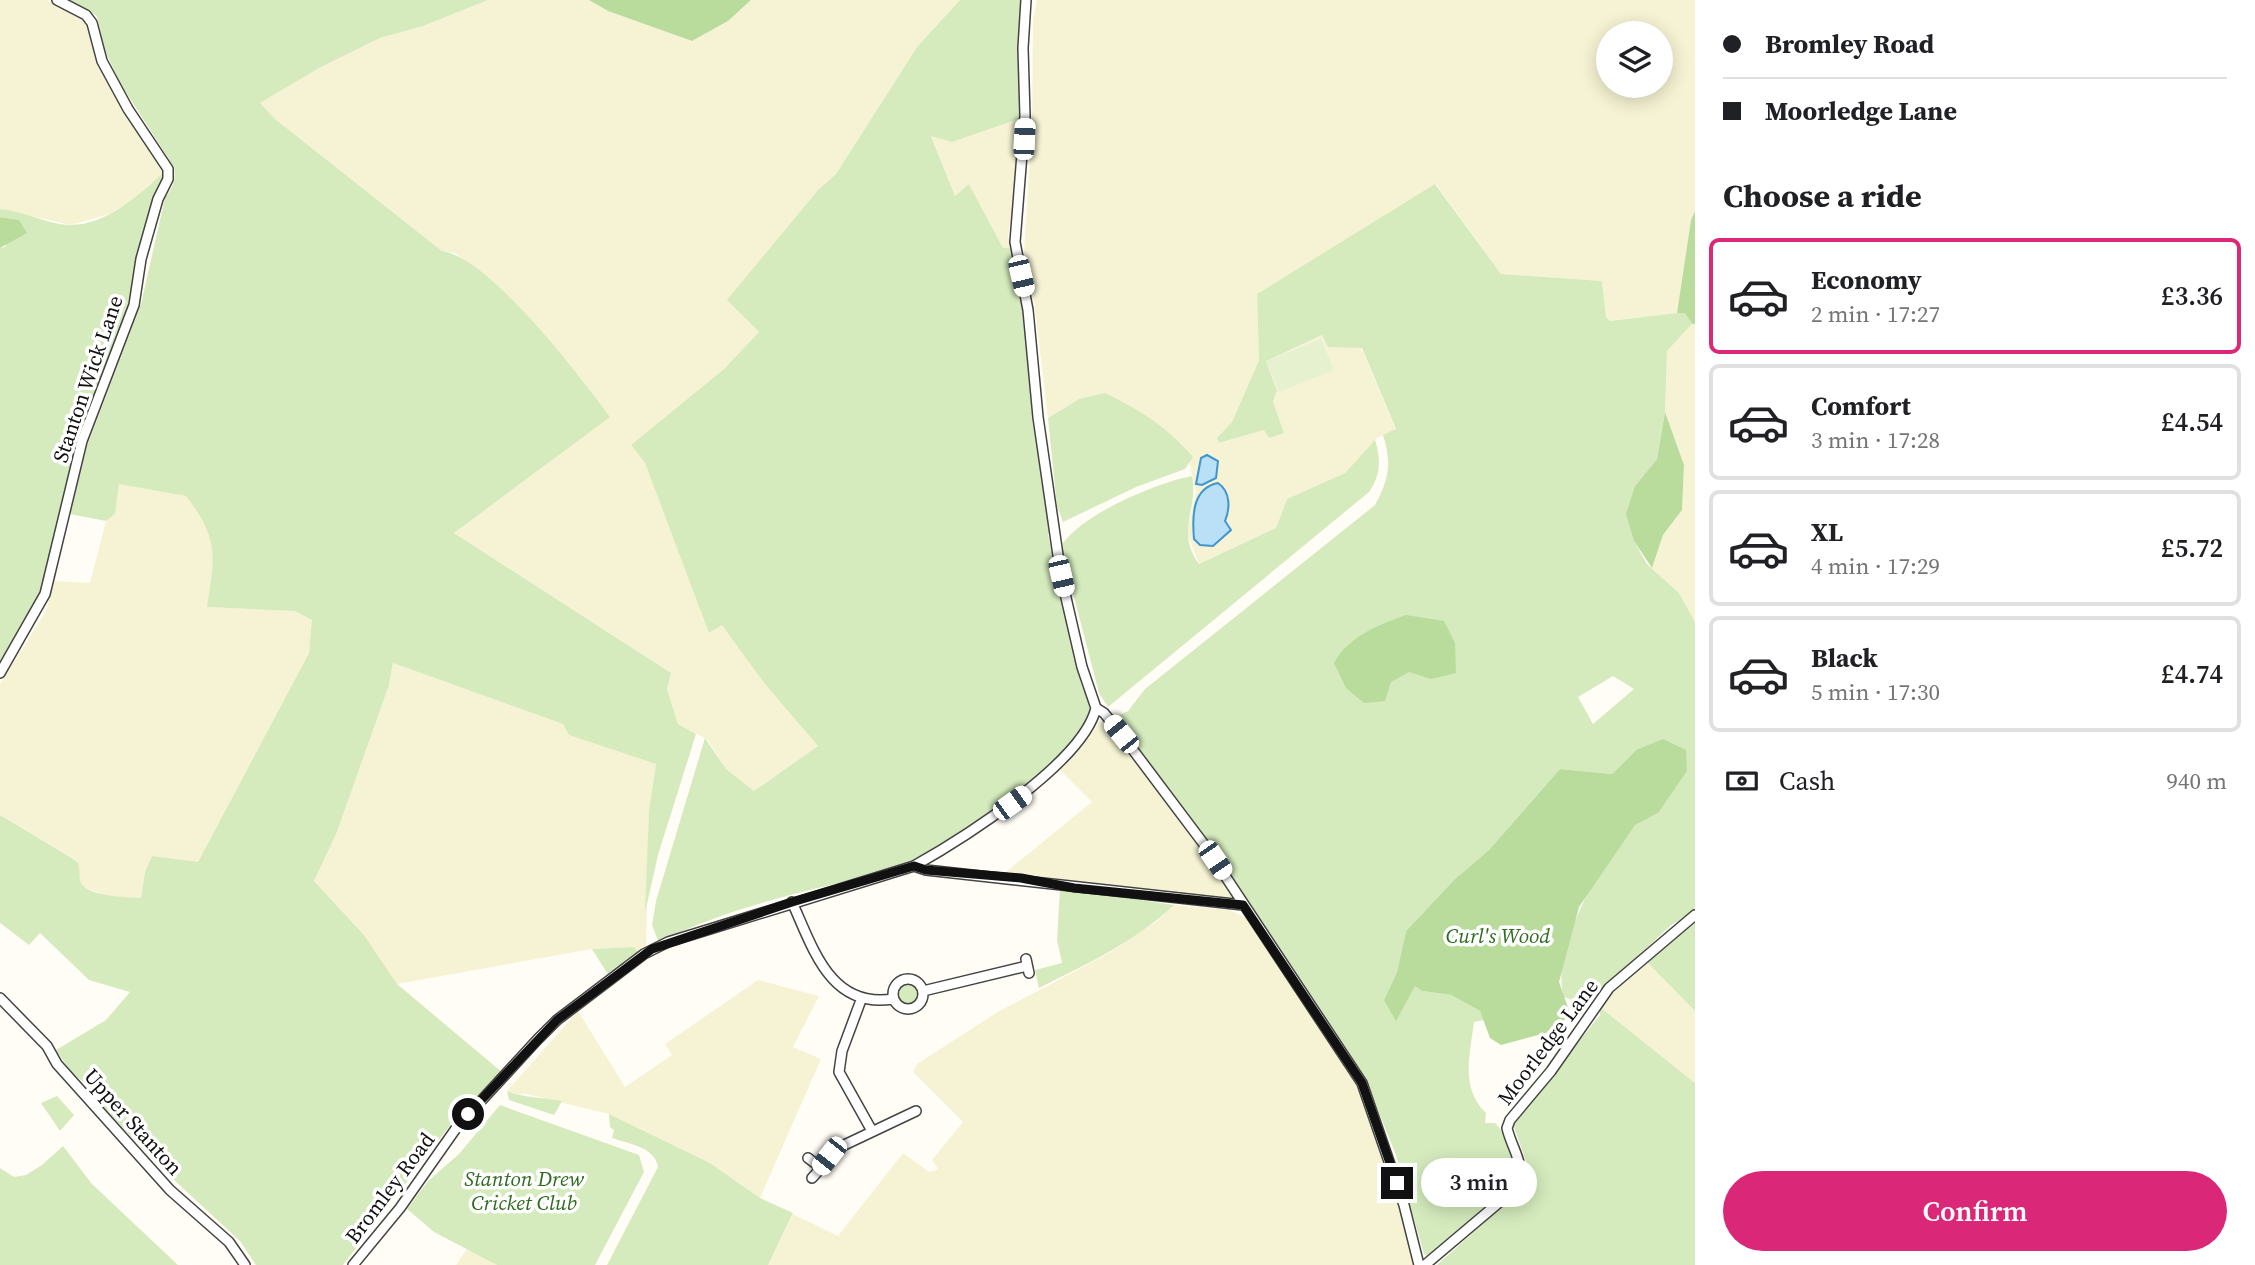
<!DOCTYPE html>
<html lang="en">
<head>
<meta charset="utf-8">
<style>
	body { margin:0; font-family:"Source Serif 4",serif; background:#f6f6f6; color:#202124; height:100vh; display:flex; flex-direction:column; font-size:26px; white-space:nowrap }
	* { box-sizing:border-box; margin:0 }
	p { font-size:23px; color:#757577 }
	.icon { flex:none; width:38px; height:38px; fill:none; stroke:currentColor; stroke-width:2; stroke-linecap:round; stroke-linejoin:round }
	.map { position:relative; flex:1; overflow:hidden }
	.panel { display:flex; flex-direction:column; background:#fff; width:560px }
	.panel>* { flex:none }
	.banner { display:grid; align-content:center; height:154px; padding:0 28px; background:#fff }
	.controls { position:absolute; left:1596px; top:21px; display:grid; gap:14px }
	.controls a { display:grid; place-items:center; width:77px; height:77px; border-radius:50%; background:#fff; box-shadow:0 4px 18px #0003; font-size:35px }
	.end { position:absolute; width:32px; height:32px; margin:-16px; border:9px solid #111; background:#fff; box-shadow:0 0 0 4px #fff }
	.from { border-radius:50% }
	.bubble { position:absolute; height:49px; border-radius:24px; background:#fff; box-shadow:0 4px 18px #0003; font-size:23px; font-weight:600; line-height:49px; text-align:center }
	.car { position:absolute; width:21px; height:42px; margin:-21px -10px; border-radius:9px; box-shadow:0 0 5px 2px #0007; background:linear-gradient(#fff 24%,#345 0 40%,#fff 0 76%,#345 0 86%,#fff 0) }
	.banner b { display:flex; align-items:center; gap:24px; height:66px; font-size:26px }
	.banner b+b { border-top:2px solid #e0e0e0 }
	.banner i { width:18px; height:18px; background:#202124 }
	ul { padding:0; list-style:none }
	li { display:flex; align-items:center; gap:21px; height:116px; margin:0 14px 10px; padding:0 14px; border:4px solid #e0e0e0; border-radius:10px }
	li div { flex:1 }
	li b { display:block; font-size:26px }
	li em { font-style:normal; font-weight:600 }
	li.active { border-color:#db2777 }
	li>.icon { width:63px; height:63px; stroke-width:1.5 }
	h2 { padding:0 28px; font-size:32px; line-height:84px }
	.pay { display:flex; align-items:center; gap:18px; height:77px; padding:0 28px; font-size:26px }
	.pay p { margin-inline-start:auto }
	.primary-button { display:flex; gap:14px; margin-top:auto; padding:14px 28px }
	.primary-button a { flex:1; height:80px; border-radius:42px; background:#db2777; color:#fff; font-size:28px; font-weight:600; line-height:80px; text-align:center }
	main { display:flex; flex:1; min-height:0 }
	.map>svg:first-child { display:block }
</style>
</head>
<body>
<main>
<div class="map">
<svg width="1695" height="1265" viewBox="0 0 1695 1265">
	<rect width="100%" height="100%" fill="#fffdf5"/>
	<path fill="#f6f3d4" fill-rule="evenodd" d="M0,0H47L85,20L95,55L125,112L164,172L136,199L109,214L71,225L0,209Z
		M488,0H589L608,11L692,41L728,21L751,0H960L917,47L836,174L818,190L728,300L759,332L724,369L631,445L645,463L710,633L722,624L764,683L818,746L754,791L726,769L708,740L678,724L667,689L671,673L454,533L609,417L585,383L530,319L491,282L455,253L442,251L275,119L260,103L321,67L380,38L423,26Z
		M1037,0H1695V211L1691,220L1677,313L1610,321L1606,317L1602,281L1501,274L1436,184L1257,294L1259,360L1232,422L1217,439L1220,443L1264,430L1277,391L1266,361L1322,335L1328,347H1361L1396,430L1377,438L1345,473L1287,499L1276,528L1199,564L1187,533L1196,492L1189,462L1079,399L1048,418L1034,301L1024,251L1032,127L1033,19ZM1608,33H1661V86H1608Z
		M1022,118L1018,177L1008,236L1011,248H1003L969,184L955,196L931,135L952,142Z
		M1692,324H1695V622L1679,593L1652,568L1663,535L1682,510L1684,465L1665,412L1667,351Z
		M119,483L186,496L201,515L213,537L215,559L208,607L295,611L313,619L309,653L198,862L145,872L141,899L104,895L85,888L80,882L78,864L73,858L0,815V684L46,611L54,581L90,583L106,521L115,514Z
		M393,663L563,724L656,764L649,810L646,948L640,954L634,947L592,949L397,984L364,935L314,881L337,832L389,685Z
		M1100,721L1107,724L1218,871L1234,899L1232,901L1006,872L1092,802L1059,769L1084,744Z
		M1174,905L1230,910L1248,919L1349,1067L1370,1115L1407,1230L1414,1265H768L793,1214L838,1236L903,1153L929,1172L938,1169L932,1160L963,1122L913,1072L917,1064L996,1013L1109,953L1156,922Z
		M1645,960L1695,1011V1083L1600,1007Z
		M758,980L819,996L793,1047L821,1059L760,1198L710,1163L609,1114L527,1094L514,1095L507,1091L578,1011L625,1087L672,1055L665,1044Z
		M468,1247L497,1265H456Z"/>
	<path fill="#d5ebbd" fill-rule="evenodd" d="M69,0H488L423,26L380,38L321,67L260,103L275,119L442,251C489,257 581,377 610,417L454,533L671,673L667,689L678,724L696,734L658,855L645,913L649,810L656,764L569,735L563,724L393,663L389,685L337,832L314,881L364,935L397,984L503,1073L458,1115L343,1265H256L240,1241L160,1167L104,1108L93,1090L71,1072L56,1050L106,1020L130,992L89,980L40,933L29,945L0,923V815L72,858L78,863C80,869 79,874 80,880C83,897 127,897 141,898L145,872L152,856L198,862L309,653L312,620L295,611L207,607C215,557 219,538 186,496L119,484L115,514L106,521L70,514L87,446L141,304L165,198C173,187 176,180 174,167L120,83L104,49L97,16Z
		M960,0H1022L1019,27L1022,118L952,142L931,136L955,196L969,184L1003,248H1011L1023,313L1050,529L1048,535L1081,683C1085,694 1093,707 1088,719C1068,762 948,851 903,868C880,876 854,879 830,885C776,898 708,916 659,943L652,925L656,901L705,738L726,769L754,791L818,746L764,683L722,625L709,633L645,463L631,445L724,369L759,332L727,300L818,190L836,174L917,47Z
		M164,172L130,308L77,443L41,595L0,666V248L5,247L19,220L0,217V209C21,211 39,220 59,224C100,231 136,198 164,172Z
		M1435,184L1501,274L1602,281L1606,317L1610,321L1685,312L1692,324L1667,351L1665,412L1657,459L1635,486L1634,541L1647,564L1679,593L1695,622V912L1671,925L1586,1005L1564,997C1549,954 1602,856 1634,826C1641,820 1651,817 1658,813L1636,750L1612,774L1560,769L1489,850L1455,879L1406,931L1397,972L1384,1000L1415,985L1422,991L1451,995L1480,1011L1484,1020L1474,1022C1470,1055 1460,1088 1486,1113L1485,1123H1495C1509,1138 1520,1163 1515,1184L1430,1257L1424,1254L1396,1155L1365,1078L1214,852L1114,718L1128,711L1145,689L1375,505C1389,479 1392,464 1383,435L1396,429L1362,348L1328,347L1322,335L1266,361L1277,391L1273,402L1284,433L1269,438L1264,430L1219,443L1217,438L1232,422L1259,360L1257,294ZM1613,676L1634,689L1593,724L1578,697Z
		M1105,393C1142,411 1166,426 1193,457L1185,469L1136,487L1063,522L1057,506L1048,418L1079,399Z
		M1375,440C1381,459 1381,475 1369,492L1108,707L1099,693L1063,555V543C1085,513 1156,483 1192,476C1199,509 1175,531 1199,564L1276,528L1287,499L1345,473Z
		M1060,888L1174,905C1135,942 1087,964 1039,988L1035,970L1062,963L1057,940Z
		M1695,920V1011L1645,960Z
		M634,947L640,954L609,976L592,949Z
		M897 994a11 11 0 1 1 22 0a11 11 0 1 1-22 0Z
		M1600,1007L1695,1083V1265H1437L1527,1184L1528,1167L1513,1124L1600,1015Z
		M507,1091C518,1097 547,1098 562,1101L554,1115L509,1100Z
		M57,1096L74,1115L60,1131L41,1103Z
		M500,1105L639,1155L644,1172L595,1265H497L434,1232L407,1209L428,1181L459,1154Z
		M609,1114L710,1163L760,1198L793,1213L768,1265H607L658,1167C655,1147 629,1144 612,1138L614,1130L610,1127Z
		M63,1146L92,1184L178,1265H0V1168L14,1177L26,1175L42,1165Z"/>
	<path fill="#b9dc9c" d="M589,0H751L728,21L692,41L608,11Z
		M1695,211V324H1692L1685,313H1677L1691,220Z
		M0,217L19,220L27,233L0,248Z
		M1665,412L1684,465L1682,510L1663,535L1652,568L1634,541L1626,514L1635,486L1657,459Z
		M1406,615L1444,621L1455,643L1456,673L1431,679L1409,672L1391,682L1385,701L1364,703L1346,688L1334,663C1350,635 1377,626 1406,615Z
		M1663,739L1686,750L1687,771L1658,813L1635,825L1579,907L1559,982L1570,1013L1557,1030L1501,1045L1490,1038L1480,1011L1451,995L1422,991L1415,986L1396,1021L1384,1000L1397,972L1406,931L1455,879L1489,850L1560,769L1612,774L1636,750Z"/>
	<path fill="#e6f2cf" d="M1321,339L1334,370L1279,392L1266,361Z"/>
	<path fill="#b9e0f7" stroke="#3f96cf" stroke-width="2" d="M1207,455L1218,461L1216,478L1202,485L1196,484L1201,458Z
		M1218,483C1231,492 1230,509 1225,521L1231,530L1213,546L1200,545L1194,539C1192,517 1192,488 1218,483Z"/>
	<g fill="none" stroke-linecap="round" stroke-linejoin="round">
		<defs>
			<path id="minor" d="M1026,0L1023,48L1025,116L1015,242L1028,310L1038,417L1061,576L1082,667L1096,708
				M0,673L45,594L82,441L134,305L141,259L158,199L168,179V169L128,109L102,61L92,23L86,15L57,0
				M1096,708L1104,713L1121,734L1206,847L1362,1083L1404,1205L1419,1265
				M914,866C962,839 1083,763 1096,708
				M792,902C813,948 830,1009 893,999
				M1026,959L1029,973
				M893 994a15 15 0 1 1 30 0a15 15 0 1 1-30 0Z
				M923,991L1027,966
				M0,998L47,1046L57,1064L170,1190L229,1242L245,1265
				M861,1000L842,1051L839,1072L872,1131
				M808,1158L820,1167
				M812,1178L840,1147L916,1111
				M353,1265L400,1208L457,1127L537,1040L557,1020L644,954L668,942L914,866L926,870L1243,905
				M1425,1265L1515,1189C1529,1169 1512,1150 1507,1128L1510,1120L1551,1071L1609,988L1695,915"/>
		</defs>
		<use href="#minor" stroke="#444" stroke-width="12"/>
		<use href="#minor" stroke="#fff" stroke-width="9"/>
	</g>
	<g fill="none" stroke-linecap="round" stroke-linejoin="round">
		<path stroke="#111" stroke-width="9" d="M468,1114L557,1020L652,949L792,902L914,866L926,870L1021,878L1074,888L1243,905L1362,1083L1397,1183"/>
	</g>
	<g text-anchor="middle" stroke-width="7" stroke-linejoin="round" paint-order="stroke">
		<g font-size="21" fill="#111" stroke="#fff">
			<text transform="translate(88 379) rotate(-71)" y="7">Stanton Wick Lane</text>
			<text transform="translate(1548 1042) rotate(-53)" y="7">Moorledge Lane</text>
			<text transform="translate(133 1122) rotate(48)" y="7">Upper Stanton</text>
			<text transform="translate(390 1188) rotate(-53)" y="7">Bromley Road</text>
		</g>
		<g font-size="21" font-style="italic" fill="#2f6b1f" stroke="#fff">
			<text x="1498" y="943">Curl's Wood</text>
			<text x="524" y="1186">Stanton Drew<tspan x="524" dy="24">Cricket Club</tspan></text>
		</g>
	</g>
</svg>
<div class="controls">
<a><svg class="icon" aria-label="layers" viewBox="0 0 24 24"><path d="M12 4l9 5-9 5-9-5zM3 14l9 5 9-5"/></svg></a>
</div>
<i class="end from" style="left:468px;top:1114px"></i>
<i class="end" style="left:1397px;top:1183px"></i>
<div class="bubble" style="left:1421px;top:1158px;width:116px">3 min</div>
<i class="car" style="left:1024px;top:139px;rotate:3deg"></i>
<i class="car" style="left:1021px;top:276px;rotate:167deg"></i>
<i class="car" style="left:1061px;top:576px;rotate:167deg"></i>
<i class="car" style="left:1121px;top:734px;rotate:321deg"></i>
<i class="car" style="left:1012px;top:803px;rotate:54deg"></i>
<i class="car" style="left:1215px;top:860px;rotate:146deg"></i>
<i class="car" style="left:829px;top:1156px;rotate:218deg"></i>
</div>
<section class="panel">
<div class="banner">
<b><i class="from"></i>Bromley Road</b>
<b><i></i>Moorledge Lane</b>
</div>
<h2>Choose a ride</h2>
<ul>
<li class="active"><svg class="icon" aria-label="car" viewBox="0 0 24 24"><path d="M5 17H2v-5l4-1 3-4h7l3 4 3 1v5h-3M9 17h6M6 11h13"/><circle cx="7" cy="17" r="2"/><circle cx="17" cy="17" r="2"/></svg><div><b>Economy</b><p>2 min · 17:27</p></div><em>£3.36</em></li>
<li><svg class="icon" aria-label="car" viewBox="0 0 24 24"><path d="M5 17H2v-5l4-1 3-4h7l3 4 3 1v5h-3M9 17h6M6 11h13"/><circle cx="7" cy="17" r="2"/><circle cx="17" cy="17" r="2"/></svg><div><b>Comfort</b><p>3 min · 17:28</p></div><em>£4.54</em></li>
<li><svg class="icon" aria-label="car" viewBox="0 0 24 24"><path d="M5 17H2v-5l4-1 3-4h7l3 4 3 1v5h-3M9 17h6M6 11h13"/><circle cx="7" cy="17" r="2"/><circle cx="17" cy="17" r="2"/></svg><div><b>XL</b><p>4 min · 17:29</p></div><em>£5.72</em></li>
<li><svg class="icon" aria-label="car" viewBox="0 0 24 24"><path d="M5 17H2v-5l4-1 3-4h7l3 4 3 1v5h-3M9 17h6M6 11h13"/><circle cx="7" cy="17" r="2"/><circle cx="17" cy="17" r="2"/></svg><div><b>Black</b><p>5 min · 17:30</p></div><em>£4.74</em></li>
</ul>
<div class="pay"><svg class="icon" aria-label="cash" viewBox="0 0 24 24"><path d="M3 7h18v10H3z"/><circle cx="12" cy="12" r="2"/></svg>Cash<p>940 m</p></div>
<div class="primary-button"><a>Confirm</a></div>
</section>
</main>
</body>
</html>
